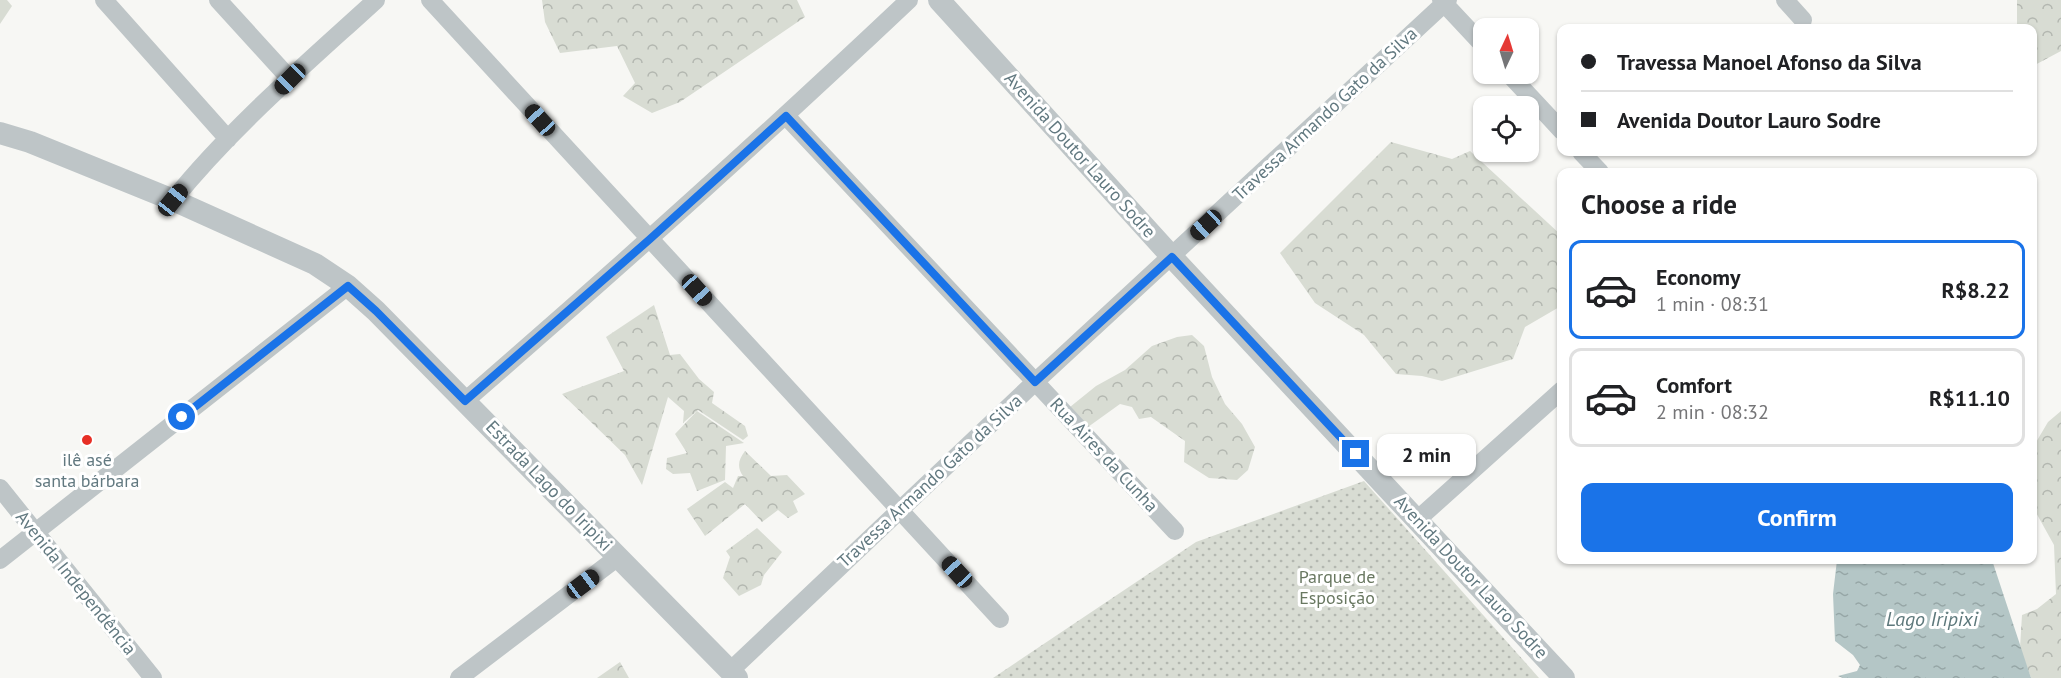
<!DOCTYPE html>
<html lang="en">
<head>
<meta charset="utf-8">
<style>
	body { margin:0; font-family:"PT Sans",sans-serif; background:#f6f6f6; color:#202124; height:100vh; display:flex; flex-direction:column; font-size:22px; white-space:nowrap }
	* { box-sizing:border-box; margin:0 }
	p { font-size:20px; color:#757577 }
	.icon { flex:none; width:33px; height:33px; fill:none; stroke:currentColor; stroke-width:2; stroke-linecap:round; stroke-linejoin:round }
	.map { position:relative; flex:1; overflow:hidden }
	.panel { position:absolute; left:1557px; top:168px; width:480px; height:396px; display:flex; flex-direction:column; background:#fff; border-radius:12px; box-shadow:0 2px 4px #0004 }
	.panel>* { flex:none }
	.top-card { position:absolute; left:1557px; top:24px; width:480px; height:132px; border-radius:12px; box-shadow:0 2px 4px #0004; display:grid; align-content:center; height:132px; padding:0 24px; background:#fff }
	.needle { width:39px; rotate:4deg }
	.tools { position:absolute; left:1473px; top:18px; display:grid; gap:12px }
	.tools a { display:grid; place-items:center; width:66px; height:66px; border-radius:12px; background:#fff; box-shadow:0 2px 4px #0004; font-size:30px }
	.end { position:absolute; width:27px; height:27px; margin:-14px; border:8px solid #1a73e8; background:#fff; box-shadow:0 0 0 3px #fff }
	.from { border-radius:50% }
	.bubble { position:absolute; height:42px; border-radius:12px; background:#fff; box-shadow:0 2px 4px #0004; font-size:20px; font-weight:700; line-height:42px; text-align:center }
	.car { position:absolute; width:18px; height:36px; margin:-18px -9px; border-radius:8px; box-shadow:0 0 4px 2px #0007; background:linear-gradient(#222 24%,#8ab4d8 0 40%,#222 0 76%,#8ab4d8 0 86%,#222 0) }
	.top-card b { display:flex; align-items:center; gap:21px; height:57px; font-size:22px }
	.top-card b+b { border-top:2px solid #e0e0e0 }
	.top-card i { width:15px; height:15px; background:#202124 }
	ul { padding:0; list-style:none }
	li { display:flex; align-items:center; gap:18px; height:99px; margin:0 12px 9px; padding:0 12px; border:3px solid #e0e0e0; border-radius:12px }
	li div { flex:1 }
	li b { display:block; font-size:22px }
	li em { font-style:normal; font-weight:700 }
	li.current { border-color:#1a73e8 }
	li>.icon { width:54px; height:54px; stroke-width:1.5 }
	h2 { padding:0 24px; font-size:27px; line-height:72px }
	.primary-button { display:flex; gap:12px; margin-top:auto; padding:12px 24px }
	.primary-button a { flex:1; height:69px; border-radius:12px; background:#1a73e8; color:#fff; font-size:24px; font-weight:700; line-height:69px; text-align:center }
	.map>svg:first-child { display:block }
</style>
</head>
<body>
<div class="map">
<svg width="2061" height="678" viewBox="0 0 2061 678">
	<defs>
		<pattern id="forest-crowns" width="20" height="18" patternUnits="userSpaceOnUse" patternTransform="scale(1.5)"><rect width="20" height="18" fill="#d8dcd3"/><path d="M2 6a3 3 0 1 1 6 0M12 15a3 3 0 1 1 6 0" fill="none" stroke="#b3b7b0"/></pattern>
		<pattern id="park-dots" width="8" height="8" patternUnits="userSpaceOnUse" patternTransform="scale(1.5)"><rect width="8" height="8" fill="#d8dcd3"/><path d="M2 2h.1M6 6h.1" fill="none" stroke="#b3b7b0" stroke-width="1.8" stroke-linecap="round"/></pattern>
		<pattern id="water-ripples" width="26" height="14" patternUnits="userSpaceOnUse" patternTransform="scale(1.5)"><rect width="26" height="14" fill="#b4c6c6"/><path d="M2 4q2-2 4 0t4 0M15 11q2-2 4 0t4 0" fill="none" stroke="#96a6a6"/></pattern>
	</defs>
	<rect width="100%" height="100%" fill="#f7f7f4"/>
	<path fill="#d8dcd3" d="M0,0H7L12,6L0,24Z"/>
	<path fill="url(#forest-crowns)" d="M542,0H797L805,17L680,102L652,113L623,96L635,83L617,46L560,53L545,22Z
		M2017,0H2061V51L2033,66L2032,28H2017Z
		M1391,142L1452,159L1470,151L1561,235V306L1525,327L1513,359L1442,381L1422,376L1396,374L1364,335L1315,303L1280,253Z
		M654,305L670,355L680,354L699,379L714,392L712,403L745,426L748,436L743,440L698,410L683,423L684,411L668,397L642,485L625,455L562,394L624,371L606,337Z
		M1192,335L1204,346L1212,377L1225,404L1242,424L1255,447L1248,470L1237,480L1209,478L1184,462L1185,441L1151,417L1139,419L1132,407L1120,404L1088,427L1070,407L1096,386L1125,370L1152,346L1177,337Z
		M697,411L744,443L726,446L725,480L697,491L690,473L673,474L666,469L667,458L687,453L675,434Z
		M2061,411V678H2031L2020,648L2022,615L2037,609L2056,594L2054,545L2034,509L2032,449L2048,422Z
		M745,451L771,476L787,475L805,494L793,501L798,512L788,518L778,510L762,522L745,504L705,536L687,509L725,482L733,488L738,476H743C737,467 738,460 745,451Z
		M757,528L782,552L764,575L761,585L739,596L723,578L730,557L726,551Z
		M620,662L629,678H597Z"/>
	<path fill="url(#park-dots)" d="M1364,481L1539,678H993L1196,542Z"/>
	<path fill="url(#water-ripples)" d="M1837,560H1992L2031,678H1843L1838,676L1857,671L1860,665L1853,655L1835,641L1833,594Z"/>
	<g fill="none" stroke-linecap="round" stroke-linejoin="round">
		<path stroke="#bec5c7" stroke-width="18" d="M104,0L228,139
			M218,0L290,79
			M430,0L1000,619
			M1441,0L1484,46
			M1785,0L1803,20
			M1509,74L1562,131
			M786,116L1175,531
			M1581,152L1600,172
			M173,200C233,126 306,64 376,0
			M465,401C616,270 764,137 909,0
			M0,488L153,678
			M1418,519L1562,390
			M0,560L348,286
			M730,671L1035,382L1448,0
			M459,678L618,557"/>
		<path stroke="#bec5c7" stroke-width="22" d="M939,0L1172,257L1564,678
			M0,133L30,142L173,200L315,264L348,286L376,311L737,678"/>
	</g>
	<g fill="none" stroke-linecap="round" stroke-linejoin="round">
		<path stroke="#1a73e8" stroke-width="8" d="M182,417L348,286L376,311L465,401L650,239L786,116L1035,382L1172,257L1356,454"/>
	</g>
	<circle fill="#e72f25" stroke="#fff" stroke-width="2" cx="87" cy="440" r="6"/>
	<g text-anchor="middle" stroke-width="6" stroke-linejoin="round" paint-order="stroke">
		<g font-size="18" fill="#627980" stroke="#fff">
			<text transform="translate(1325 114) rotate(-43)" y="6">Travessa Armando Gato da Silva</text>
			<text transform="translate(1080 155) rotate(48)" y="6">Avenida Doutor Lauro Sodre</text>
			<text transform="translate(1104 455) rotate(47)" y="6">Rua Aires da Cunha</text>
			<text transform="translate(930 481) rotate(-43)" y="6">Travessa Armando Gato da Silva</text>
			<text transform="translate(549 486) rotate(46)" y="6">Estrada Lago do Iripixi</text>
			<text transform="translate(1471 577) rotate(47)" y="6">Avenida Doutor Lauro Sodre</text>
			<text transform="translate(76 583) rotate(51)" y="6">Avenida Independência</text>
		</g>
		<g font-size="18" fill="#627980" stroke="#fff">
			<text x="87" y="466">ilê asé<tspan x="87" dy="21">santa bárbara</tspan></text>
		</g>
		<g font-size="18" fill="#697861" stroke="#fff">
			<text x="1337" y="583">Parque de<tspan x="1337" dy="21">Esposição</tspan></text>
		</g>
		<g font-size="20" font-style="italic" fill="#5d787b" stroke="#fff">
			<text x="1932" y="626">Lago Iripixi</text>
		</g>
	</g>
</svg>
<div class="tools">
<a><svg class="needle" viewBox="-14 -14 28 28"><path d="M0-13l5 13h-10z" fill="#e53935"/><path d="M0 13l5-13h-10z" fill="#757577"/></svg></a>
<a><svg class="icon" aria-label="locate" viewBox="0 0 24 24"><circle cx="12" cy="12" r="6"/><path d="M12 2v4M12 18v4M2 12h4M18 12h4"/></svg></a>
</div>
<i class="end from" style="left:182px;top:417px"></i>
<i class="end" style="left:1356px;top:454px"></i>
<div class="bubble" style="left:1377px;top:434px;width:99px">2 min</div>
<i class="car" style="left:290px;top:79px;rotate:225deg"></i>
<i class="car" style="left:540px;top:120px;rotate:318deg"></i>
<i class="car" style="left:173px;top:200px;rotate:39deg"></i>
<i class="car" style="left:1206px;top:225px;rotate:227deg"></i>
<i class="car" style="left:697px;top:290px;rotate:138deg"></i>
<i class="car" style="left:957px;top:572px;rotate:317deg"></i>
<i class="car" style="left:583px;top:584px;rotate:53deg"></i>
<div class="top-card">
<b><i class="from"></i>Travessa Manoel Afonso da Silva</b>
<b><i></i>Avenida Doutor Lauro Sodre</b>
</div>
<section class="panel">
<h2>Choose a ride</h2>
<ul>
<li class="current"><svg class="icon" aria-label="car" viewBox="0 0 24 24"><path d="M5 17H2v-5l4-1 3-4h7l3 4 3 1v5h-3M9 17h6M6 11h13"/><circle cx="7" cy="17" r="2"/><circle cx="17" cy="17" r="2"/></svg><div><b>Economy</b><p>1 min · 08:31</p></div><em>R$8.22</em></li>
<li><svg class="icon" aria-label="car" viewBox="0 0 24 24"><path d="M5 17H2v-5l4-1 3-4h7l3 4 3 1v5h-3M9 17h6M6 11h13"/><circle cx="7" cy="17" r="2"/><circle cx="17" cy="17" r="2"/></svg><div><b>Comfort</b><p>2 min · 08:32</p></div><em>R$11.10</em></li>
</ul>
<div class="primary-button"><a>Confirm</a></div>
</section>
</div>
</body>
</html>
